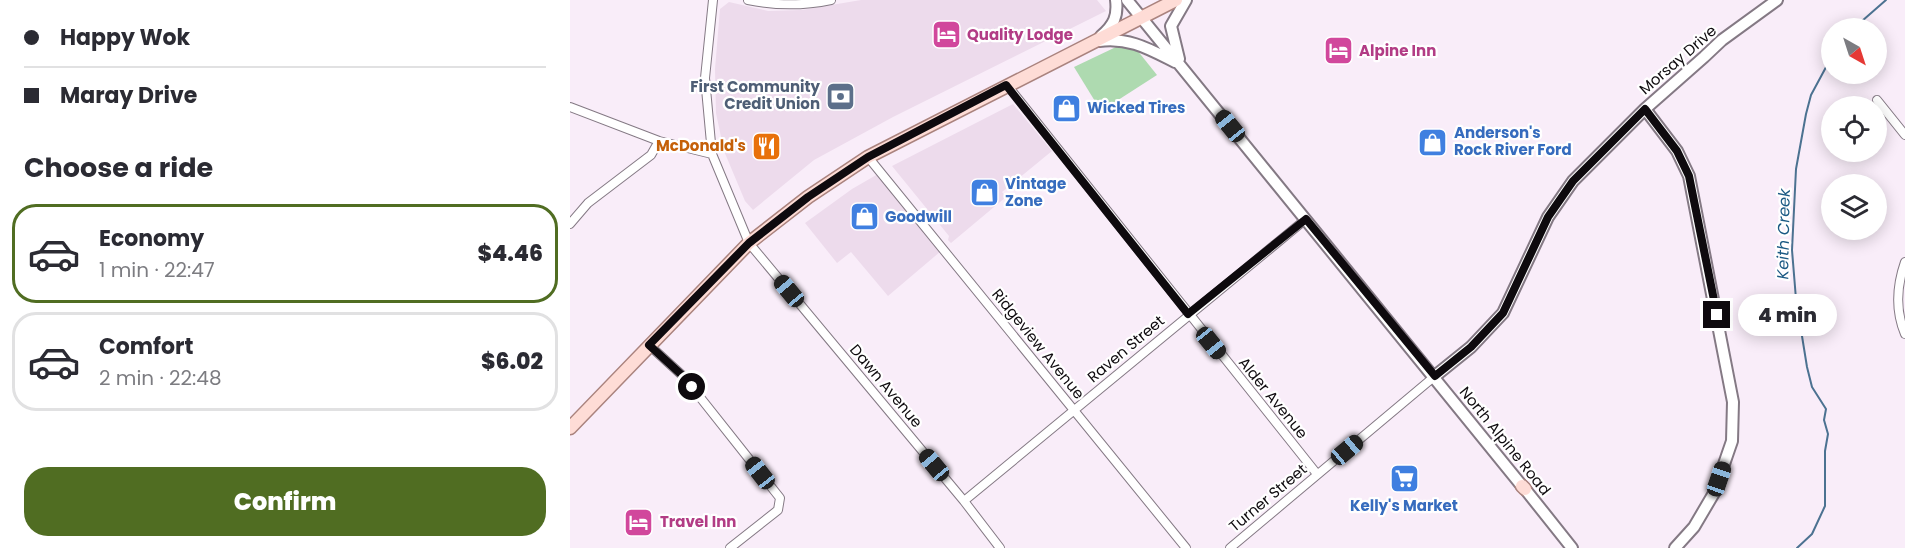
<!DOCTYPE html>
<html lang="en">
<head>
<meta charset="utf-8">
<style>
	body { margin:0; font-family:Poppins,sans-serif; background:#f7f7f7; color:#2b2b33; height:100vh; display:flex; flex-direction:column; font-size:22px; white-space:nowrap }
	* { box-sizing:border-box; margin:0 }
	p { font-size:20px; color:#7c7c81 }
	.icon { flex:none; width:33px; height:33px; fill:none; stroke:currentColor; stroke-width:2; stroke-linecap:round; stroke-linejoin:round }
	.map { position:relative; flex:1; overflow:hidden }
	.details { display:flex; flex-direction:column; background:#fff; width:570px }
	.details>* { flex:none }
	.top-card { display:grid; align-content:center; height:132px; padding:0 24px; background:#fff }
	.needle { width:39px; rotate:141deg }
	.tools { position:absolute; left:1251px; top:18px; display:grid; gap:12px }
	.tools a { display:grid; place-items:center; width:66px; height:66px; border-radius:50%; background:#fff; box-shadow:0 3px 15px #0003; font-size:30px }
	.end { position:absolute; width:27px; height:27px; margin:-14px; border:8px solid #0e0a0e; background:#fff; box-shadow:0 0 0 3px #fff }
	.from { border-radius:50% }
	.bubble { position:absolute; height:42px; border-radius:21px; background:#fff; box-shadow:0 3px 15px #0003; font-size:20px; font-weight:800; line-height:42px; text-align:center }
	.car { position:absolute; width:18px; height:36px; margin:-18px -9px; border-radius:8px; box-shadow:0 0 4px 2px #0007; background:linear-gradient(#222 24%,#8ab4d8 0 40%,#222 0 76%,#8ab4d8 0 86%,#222 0) }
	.top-card b { display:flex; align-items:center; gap:21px; height:57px; font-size:22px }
	.top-card b+b { border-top:2px solid #e1e1e2 }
	.top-card i { width:15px; height:15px; background:#2b2b33 }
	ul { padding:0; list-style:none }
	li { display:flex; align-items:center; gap:18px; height:99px; margin:0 12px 9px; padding:0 12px; border:3px solid #e1e1e2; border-radius:24px }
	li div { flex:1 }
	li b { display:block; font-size:22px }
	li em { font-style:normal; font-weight:800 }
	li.selected { border-color:#506d22 }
	li>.icon { width:54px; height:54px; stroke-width:1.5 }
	h2 { padding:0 24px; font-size:27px; line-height:72px }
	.button { display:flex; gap:12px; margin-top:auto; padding:12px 24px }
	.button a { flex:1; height:69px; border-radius:24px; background:#506d22; color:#fff; font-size:24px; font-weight:800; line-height:69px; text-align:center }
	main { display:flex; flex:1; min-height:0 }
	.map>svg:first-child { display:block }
</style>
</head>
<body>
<main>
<section class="details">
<div class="top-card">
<b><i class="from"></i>Happy Wok</b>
<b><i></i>Maray Drive</b>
</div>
<h2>Choose a ride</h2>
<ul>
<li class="selected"><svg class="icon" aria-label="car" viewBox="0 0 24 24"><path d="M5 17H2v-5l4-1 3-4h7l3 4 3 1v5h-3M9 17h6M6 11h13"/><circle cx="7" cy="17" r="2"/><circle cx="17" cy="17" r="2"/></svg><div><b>Economy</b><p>1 min · 22:47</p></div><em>$4.46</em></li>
<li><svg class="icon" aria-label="car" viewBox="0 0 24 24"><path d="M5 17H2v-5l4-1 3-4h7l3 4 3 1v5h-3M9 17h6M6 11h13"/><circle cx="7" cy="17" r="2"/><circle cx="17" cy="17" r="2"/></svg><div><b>Comfort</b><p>2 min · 22:48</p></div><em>$6.02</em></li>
</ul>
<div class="button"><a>Confirm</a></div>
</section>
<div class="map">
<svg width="1335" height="548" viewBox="0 0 1335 548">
	<rect width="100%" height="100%" fill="#f9edf9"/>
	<path fill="#eddbec" d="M291,0H527L536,11L323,117L244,160L183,210L175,201L154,151L146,113L145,69L150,9L159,2L198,11L232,10Z
		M443,104L482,151L432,192L436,197L381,243L378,240L379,236L322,166Z
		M308,174L371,251L318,296L281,252L267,263L235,223L282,189Z"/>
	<path fill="#aedab0" d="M563,45L587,75L531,111L504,67L546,47Z"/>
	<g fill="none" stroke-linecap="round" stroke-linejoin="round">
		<path stroke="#4c7291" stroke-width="2" d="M1284,28L1316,0
			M1227,548L1242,534L1255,506V451L1258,434L1254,420L1256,409L1242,387L1237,367L1226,299L1222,250L1226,169L1236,114L1241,95L1262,56"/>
		<defs>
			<path id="street" d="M143,0L135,78L142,154L179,243L394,501L430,548
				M178,0C207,6 233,6 261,0
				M437,85L747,474
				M1307,100L1335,135
				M0,107L89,141L142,154
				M298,157L616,548
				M0,224L18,203L81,155L89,141
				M1335,262C1327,285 1325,310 1335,334
				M79,345L114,377L210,498L208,510L160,548
				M394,501L736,219
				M660,548L865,376"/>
			<path id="secondary" d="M557,0L952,486
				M531,36C544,25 548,16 546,0
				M529,41C559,37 579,49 605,62
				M609,59L601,26L616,0
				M1075,109L1107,151L1119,176L1163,402L1162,441L1144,493L1124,527L1105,548
				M865,376L901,347L933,313L978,217L1003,181L1075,109L1134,57L1152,40L1207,0
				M955,489L1002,548"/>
			<path id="primary" d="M0,428L179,243L238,197L298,157L606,0
				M952,486L955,489"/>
		</defs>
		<use href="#street" stroke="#847984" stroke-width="10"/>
		<use href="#secondary" stroke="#847984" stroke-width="14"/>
		<use href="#primary" stroke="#aa837e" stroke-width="15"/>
		<use href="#street" stroke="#fff" stroke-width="8"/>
		<use href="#secondary" stroke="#fff" stroke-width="10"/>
		<use href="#primary" stroke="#fedcd6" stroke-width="12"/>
	</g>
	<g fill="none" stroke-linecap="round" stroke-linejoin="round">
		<path stroke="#0e0a0e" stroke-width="8" d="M122,387L114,377L79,345L179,243L238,197L298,157L436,85L618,314L736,219L865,376L901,347L933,313L978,217L1003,181L1075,109L1107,151L1119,176L1147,315"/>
	</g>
	<defs>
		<symbol id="hotel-square" viewBox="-11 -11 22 22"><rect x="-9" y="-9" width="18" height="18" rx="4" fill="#d1479c" stroke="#fff"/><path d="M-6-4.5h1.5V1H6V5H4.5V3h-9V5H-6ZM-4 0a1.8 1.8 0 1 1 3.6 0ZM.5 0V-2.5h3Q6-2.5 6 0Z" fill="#fff"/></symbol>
		<symbol id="bank-square" viewBox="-11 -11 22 22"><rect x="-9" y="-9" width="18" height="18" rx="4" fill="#5c6f8a" stroke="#fff"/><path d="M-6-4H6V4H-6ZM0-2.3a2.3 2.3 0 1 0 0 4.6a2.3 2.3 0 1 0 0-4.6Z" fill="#fff"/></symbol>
		<symbol id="shop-square" viewBox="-11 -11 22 22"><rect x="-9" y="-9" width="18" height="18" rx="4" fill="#3f7fe0" stroke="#fff"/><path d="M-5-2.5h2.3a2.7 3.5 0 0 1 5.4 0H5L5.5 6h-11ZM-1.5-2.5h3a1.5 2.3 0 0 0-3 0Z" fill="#fff"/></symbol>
		<symbol id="restaurant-square" viewBox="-11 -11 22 22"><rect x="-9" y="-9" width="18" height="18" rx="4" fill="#e8710a" stroke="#fff"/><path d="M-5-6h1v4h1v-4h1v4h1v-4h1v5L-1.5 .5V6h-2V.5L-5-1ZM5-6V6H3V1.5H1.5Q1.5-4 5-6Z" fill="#fff"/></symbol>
		<symbol id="supermarket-square" viewBox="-11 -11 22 22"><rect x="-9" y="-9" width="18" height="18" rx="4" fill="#3f7fe0" stroke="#fff"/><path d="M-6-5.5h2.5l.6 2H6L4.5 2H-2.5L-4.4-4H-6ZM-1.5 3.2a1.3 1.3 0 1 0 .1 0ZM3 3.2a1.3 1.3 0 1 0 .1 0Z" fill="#fff"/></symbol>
	</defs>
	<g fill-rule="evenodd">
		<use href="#hotel-square" x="360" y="18" width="33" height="33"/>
		<use href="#hotel-square" x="752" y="34" width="33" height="33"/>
		<use href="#bank-square" x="254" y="80" width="33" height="33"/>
		<use href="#shop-square" x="480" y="92" width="33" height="33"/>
		<use href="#shop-square" x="846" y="126" width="33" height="33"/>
		<use href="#restaurant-square" x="180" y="130" width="33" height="33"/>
		<use href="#shop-square" x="398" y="176" width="33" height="33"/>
		<use href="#shop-square" x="278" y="200" width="33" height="33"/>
		<use href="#supermarket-square" x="818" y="462" width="33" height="33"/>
		<use href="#hotel-square" x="52" y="506" width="33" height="33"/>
	</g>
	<g text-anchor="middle" stroke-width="4.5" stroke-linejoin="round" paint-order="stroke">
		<g font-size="15" font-weight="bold" fill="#b23c85" stroke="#fff" text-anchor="start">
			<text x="397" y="40">Quality Lodge</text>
			<text x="789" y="56">Alpine Inn</text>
			<text x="90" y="527">Travel Inn</text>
		</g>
		<g font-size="15" fill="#0e0a0e" stroke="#fff">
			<text transform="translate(1108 60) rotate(-41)" y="5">Morsay Drive</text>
			<text transform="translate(468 344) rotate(51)" y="5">Ridgeview Avenue</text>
			<text transform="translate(556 349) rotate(-40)" y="5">Raven Street</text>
			<text transform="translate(316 386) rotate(50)" y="5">Dawn Avenue</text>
			<text transform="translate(703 398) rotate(51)" y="5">Alder Avenue</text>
			<text transform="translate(935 441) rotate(51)" y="5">North Alpine Road</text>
			<text transform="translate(698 498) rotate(-40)" y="5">Turner Street</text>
		</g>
		<g font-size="15" font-weight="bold" fill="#4e5e75" stroke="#fff" text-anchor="end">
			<text x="250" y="92">First Community<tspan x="250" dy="17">Credit Union</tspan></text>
		</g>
		<g font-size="15" font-weight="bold" fill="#366cbe" stroke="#fff" text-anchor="start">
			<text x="517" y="113">Wicked Tires</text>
			<text x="884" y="138">Anderson's<tspan x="884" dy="17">Rock River Ford</tspan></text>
			<text x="435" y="189">Vintage<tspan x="435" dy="17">Zone</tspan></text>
			<text x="315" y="222">Goodwill</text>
			<text x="834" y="511" text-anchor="middle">Kelly's Market</text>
		</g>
		<g font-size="15" font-weight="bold" fill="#c56008" stroke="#fff" text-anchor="end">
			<text x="176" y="151">McDonald's</text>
		</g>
		<g font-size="16" font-style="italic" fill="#1b5a84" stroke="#fff">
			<text transform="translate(1213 234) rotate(-89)" y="6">Keith Creek</text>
		</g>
	</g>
</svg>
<div class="tools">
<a><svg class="needle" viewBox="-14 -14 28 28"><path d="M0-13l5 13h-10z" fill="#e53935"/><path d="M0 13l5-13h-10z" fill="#7c7c81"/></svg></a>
<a><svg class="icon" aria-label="locate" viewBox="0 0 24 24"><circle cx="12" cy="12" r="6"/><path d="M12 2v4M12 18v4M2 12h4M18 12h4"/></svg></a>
<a><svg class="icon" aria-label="layers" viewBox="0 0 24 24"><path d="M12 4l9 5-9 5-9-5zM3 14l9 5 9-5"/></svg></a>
</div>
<i class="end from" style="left:122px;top:387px"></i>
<i class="end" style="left:1147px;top:315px"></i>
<div class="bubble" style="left:1168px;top:294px;width:99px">4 min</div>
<i class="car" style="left:660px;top:126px;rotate:321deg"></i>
<i class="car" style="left:219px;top:291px;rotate:320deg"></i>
<i class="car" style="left:641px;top:343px;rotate:141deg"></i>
<i class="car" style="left:777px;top:450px;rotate:50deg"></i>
<i class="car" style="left:364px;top:465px;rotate:320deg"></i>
<i class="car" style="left:190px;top:473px;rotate:322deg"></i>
<i class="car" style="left:1149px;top:479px;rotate:19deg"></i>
</div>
</main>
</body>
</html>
